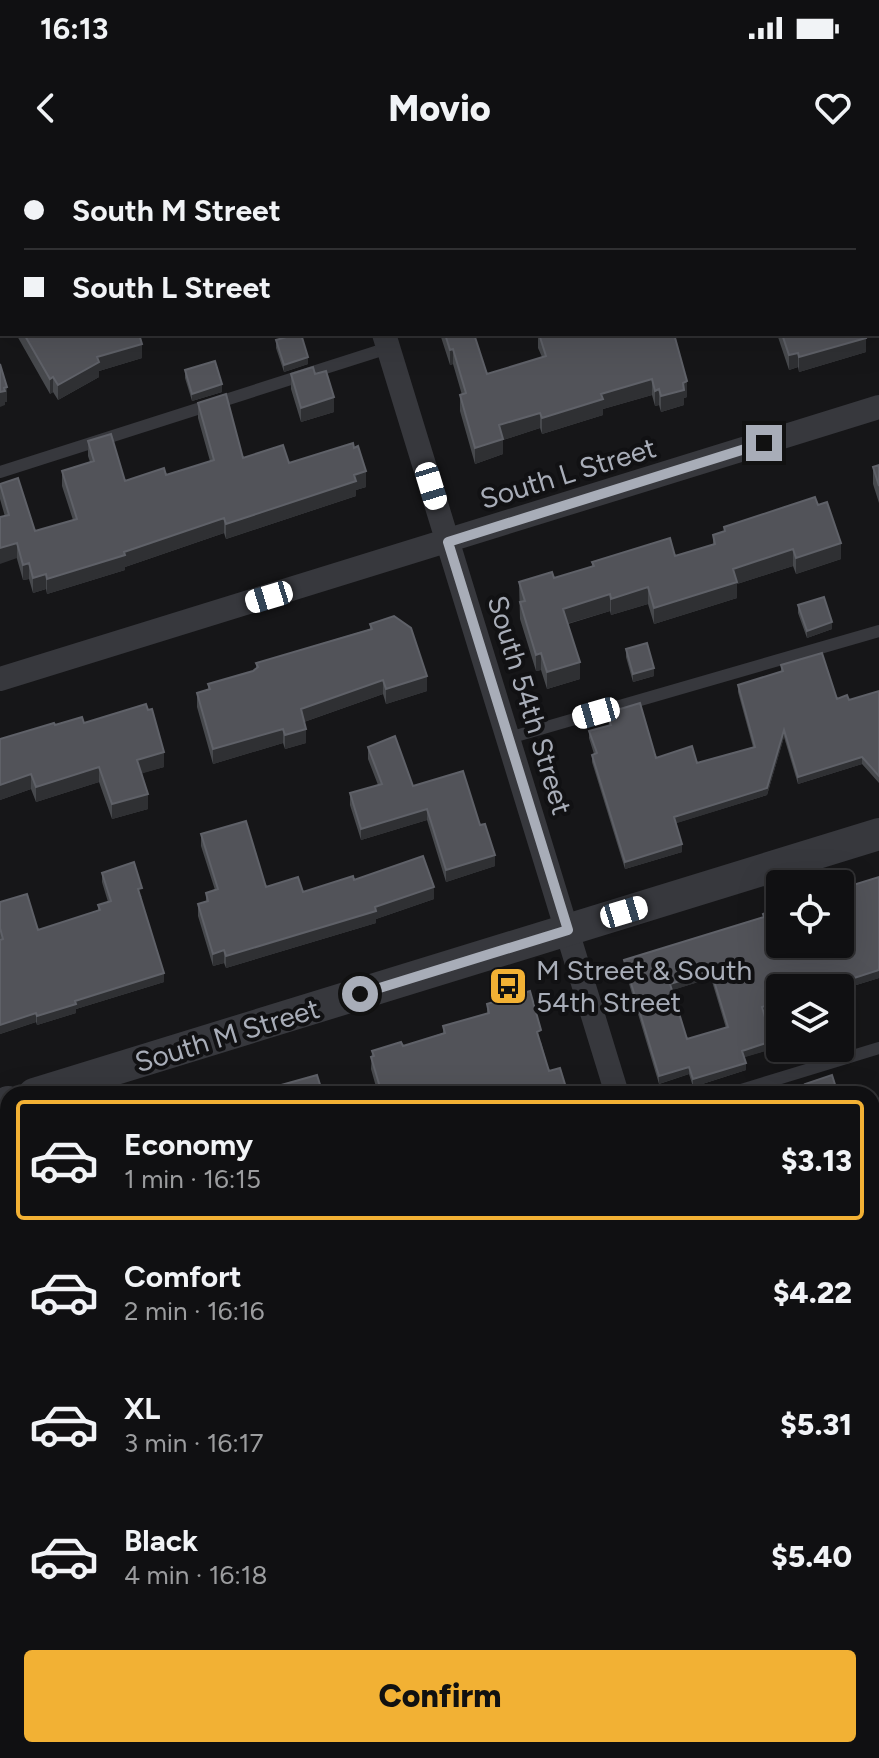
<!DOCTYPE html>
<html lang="en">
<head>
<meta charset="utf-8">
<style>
	body { margin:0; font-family:Figtree,sans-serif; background:#19191b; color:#f1f3f6; height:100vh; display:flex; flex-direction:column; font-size:30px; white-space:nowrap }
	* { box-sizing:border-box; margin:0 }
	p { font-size:26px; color:#9c9d9f }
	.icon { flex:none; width:44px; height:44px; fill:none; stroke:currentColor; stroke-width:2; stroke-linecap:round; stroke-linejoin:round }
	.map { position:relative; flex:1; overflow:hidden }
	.side { position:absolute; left:0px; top:926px; width:880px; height:672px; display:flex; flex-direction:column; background:#101012; border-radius:24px 24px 0 0; box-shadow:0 8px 32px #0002,0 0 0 2px #303032 }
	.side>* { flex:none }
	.hud { position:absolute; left:0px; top:0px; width:880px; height:176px; box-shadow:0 8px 32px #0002,0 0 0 2px #303032; display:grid; align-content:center; height:176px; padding:0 24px; background:#101012 }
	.buttons { position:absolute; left:766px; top:710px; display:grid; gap:16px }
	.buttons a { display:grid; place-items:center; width:88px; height:88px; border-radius:8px; background:#101012; box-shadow:0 8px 32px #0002,0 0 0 2px #303032; font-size:40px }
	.end { position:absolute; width:36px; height:36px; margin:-18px; border:10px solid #a8adb8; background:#111; box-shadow:0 0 0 4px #111 }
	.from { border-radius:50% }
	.car { position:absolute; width:24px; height:48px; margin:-24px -12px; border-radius:10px; box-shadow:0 0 6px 2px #0007; background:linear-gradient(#fff 24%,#345 0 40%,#fff 0 76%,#345 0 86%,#fff 0) }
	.hud b { display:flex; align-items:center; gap:28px; height:76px; font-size:30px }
	.hud b+b { border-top:2px solid #303032 }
	.hud i { width:20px; height:20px; background:#f1f3f6 }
	ul { padding:14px 0 0; list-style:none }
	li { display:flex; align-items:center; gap:24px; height:120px; margin:0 16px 12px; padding:0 8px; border:4px solid transparent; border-radius:8px }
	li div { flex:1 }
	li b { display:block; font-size:30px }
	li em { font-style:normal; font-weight:800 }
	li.active { border-color:#f2b134 }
	li>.icon { width:72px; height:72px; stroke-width:1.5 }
	.cta { display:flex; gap:16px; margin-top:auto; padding:16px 24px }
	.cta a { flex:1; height:92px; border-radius:8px; background:#f2b134; color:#111; font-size:32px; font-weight:800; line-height:92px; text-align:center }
	.status { display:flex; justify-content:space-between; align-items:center; height:56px; padding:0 40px; background:#101012; direction:ltr }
	.status svg { height:22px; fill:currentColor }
	header { display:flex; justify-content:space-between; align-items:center; height:104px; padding:0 24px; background:#101012; font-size:36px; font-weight:800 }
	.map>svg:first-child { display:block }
</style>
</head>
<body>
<div class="status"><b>16:13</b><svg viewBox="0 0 49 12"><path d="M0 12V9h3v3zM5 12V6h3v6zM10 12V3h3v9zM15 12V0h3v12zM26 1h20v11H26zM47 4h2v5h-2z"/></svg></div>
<header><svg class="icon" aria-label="back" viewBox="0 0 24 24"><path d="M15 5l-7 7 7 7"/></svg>Movio<svg class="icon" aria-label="heart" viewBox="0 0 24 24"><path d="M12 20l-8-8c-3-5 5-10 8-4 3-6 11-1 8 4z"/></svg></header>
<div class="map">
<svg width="879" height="1598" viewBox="0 0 879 1598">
	<rect width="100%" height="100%" fill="#161618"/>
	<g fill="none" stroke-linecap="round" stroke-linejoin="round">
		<path stroke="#37383d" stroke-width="12" d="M0,312L388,188
			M509,578L879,471
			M728,934L879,888
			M0,1161L8,1158"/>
		<path stroke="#37383d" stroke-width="24" d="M311,2L318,0
			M0,98L2,97
			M384,174L617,934
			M0,519L879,247
			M872,1112L879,1110
			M0,1380L8,1378
			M387,1590L390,1598
			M807,1590L809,1598"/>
		<path stroke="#37383d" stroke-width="32" d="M34,934L879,674
			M0,945L8,942"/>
	</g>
	<path fill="#47494d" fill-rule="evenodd" d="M16,174H144L139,176L142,198L99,211V217L58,240L53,232L50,234Z
		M440,174H474L487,214L542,197L538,188V174L625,177L687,237L684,238V245L661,252L659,245L655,246L652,235L603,249V255L542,274L540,268L503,280V294L475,304L460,251V235H462L453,204L450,205Z
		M777,174H865L866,192L799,212L798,207L789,210Z
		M276,180L308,204L284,212L276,188Z
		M185,210L222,232L192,241L185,218Z
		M291,214H315L334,252L301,262L291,229Z
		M198,243L243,298L289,303L366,327L356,330V336L226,379L224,373L125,407V410L47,434L46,429L33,433L29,419L23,420L0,339V324L35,371L73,360L62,326V311L90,302L88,296V281L125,321L166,315L210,301L198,258Z
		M879,305V343L873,324V307Z
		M724,367L841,399L796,414L793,406L737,424V438L654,464L648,444L611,455L610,451L568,464L580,519L547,529L541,510L536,511L520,459L519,422L554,418L592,407V402L675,396L713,385V375L724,372Z
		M798,445L832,469L807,478L798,453Z
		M370,464L427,531L386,544L383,534L304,562L306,583L285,589L283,583L213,604L197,547V533L208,529V524L253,511L256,508V503L370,469Z
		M626,489L654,516L633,522L626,497Z
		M781,505L837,539L849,540L879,531V623L862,604L798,624L784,577L767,635L676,663L682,692L625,709L592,602V595L594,594L589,578V571L609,565L607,553L656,598L697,603L753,587L738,532V525L781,512Z
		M84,563L164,607L142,613L148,649L112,659L99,622L36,642L31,629L0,640V579L55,565Z
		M368,587L413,626L480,665L495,706L446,722L427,660L361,680L350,645V633L378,625L368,599Z
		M201,674L266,727L303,732L354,720L434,739L376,759V763L226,808L224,803L213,806L198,756V744L206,741V733L215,730L201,686Z
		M102,713L142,737H140L164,822L76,849V853L37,865L36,862L0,874V742L38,770L98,751V745L108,742L102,722Z
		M879,717V818L840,830L780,828V849L764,854L772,889L744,897L746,910L693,927L689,914L659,924L624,807V800L763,757V754ZM711,818L726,868L687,879L672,830Z
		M487,844L541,882L549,911L568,934H378L371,909L372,891L403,886L443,873V866L487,854Z
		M8,1448V1508L0,1482V1465L3,1464V1450Z
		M47,1590H175V1598H50Z
		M664,1590H745L748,1598H666Z"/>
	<path fill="#2f3033" d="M694,0H731L724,2H693Z
		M2,28V49L0,50V29Z
		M866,178V192L799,212V197Z
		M142,184V198L99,211V217L58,240V225L97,197Z
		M453,189V204L450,205V190Z
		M798,193V207L789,210V195Z
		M308,197V204L284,212V205Z
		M53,217V232L50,234V219Z
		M652,219V235L603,249V255L542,274V258L601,234Z
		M687,221V237L684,238V245L661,252V236Z
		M222,224V232L192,241V234Z
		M7,227V242H5V245L0,247V232L4,228Z
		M659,229V245L655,246V231Z
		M334,237V252L301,262V248Z
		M540,253V268L503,280V294L475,304V288L499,265Z
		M366,311V327L356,330V336L226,379V364Z
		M224,358V373L125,407V410L47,434V419Z
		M17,383V398L0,404V388Z
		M841,383V399L796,414V398Z
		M793,389V406L737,424V438L654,464V448L733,409Z
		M29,403V419L23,420V405Z
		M46,414V429L33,433V418Z
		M648,427V444L611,455V439Z
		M610,434V451L563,465V449Z
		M832,462V469L807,478V471Z
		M541,493V510L536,511V495Z
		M580,502V519L547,529V512Z
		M654,508V516L633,522V514Z
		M427,516V531L386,544V529Z
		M383,520V534L301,563V549Z
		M283,569V583L213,604V589Z
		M306,569V583L285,589V575Z
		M784,570V577L767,635L674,664V657Z
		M164,592V607L137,615V600Z
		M862,597V604L798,624V617Z
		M99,607V622L36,642V627Z
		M31,614V629L0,640V625Z
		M148,634V649L112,659V644Z
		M427,649V660L361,680V669Z
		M682,684V692L625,709V702Z
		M495,695V706L446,722V710Z
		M434,727V739L376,759V763L226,808V796Z
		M224,790V803L213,806V794Z
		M879,810V818L840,830V828H823Z
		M711,811V818L670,831V824Z
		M164,813V822L76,849V853L37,865V856L75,841Z
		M780,842V849L762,855V847Z
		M36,853V862L0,874V865Z
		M772,881V889L742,898V891Z
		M746,903V910L693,927V919Z
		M689,907V914L659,924V916Z
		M879,1044V1058L872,1060V1047Z
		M8,1138V1149L0,1151V1141Z
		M8,1277V1291L0,1293V1279Z
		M879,1332V1347L872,1349V1334Z
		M158,1590H175V1598H131Z"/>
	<path fill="#525359" stroke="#5f6168" stroke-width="2" fill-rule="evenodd" d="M0,0H56V2H2V28L0,29Z
		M498,0H695L696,1L491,2Z
		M835,0H858L859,2H835Z
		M24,174H139L142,184L97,197L99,202L58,225L53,217L50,219Z
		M297,174H301L308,197L284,205L276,180Z
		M445,174H474L487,214L546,196L539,174H624L625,177L635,174H674L687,221L683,223L684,230L661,236L659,229L655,231L652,219L601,234L603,239L542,258L540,253L499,265L503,279L475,288L460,235L466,233L453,189L450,190Z
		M782,174H865L866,178L799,197L798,193L789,195Z
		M215,201L222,224L192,234L185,210Z
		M0,204L7,227L4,228L5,231L0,232Z
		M313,207L315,214L326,211L334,237L301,248L291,214Z
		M226,234L243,298L283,285L289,303L353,283L354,288L358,286L366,311L354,315L356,321L226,364L224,358L124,392L125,395L47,419L46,414L33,418L29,403L23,405L17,383L0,388V357L9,355L0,324L18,318L35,371L77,359L62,311L94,301L88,281L111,274L125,321L164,308L166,315L214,300L198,243Z
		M879,305V326L873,307Z
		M815,337L818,345L827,342L841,383L796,398L793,389L733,409L737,422L654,448L648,427L611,439L610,434L563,449L580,502L547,512L541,493L536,495L520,442L525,441L519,422L552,412L554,418L594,406L592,402L670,378L675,396L715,384L713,375L725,371L724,367Z
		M824,437L832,462L807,471L798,445Z
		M394,456L411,468L427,516L386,529L383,520L301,549L306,569L285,575L283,569L213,589L197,533L210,529L208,524L253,511L258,507L256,503L372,469L370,464Z
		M647,483L654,508L633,514L626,489Z
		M822,493L837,539L847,535L849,540L879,531V616L862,597L798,617L784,570L767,628L674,657L682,684L625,702L592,595L597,593L589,571L611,565L607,553L640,543L656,598L692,586L697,603L755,587L738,525L783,511L781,505Z
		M146,544L148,550L152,549L164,592L137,600L148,634L112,644L99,607L36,627L31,614L0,625V579L54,563L55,565L82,557L84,563Z
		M395,576L413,626L463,611L480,665L485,664L495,695L446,710L427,649L361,669L350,633L382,624L368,587Z
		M246,661L266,727L298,717L303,732L353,716L354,720L423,696L434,727L375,747L376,751L226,796L224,790L213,794L198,744L208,741L206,733L218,729L201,674Z
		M134,702L142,728L138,729L164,813L75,841L76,844L37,856L36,853L0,865V780L3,779L0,768V742L27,734L38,770L100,750L98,745L111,741L102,713Z
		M879,717V810L823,828H780V842L762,847L772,881L742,891L746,903L693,919L689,907L659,916L624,800L764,757L763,754L780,748V784H840V729ZM711,811L728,867L687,879L670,824Z
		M530,831L541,870L537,872L549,911L560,908L568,934H382L371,897L374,896L372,891L401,882L403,886L445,873L443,866L489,853L487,844Z
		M317,915L323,934H249Z
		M832,915L838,934H809L805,924Z
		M244,928L246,934H224Z
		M879,992V1044L872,1047V993Z
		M0,1113L1,1116L8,1113V1138L0,1141Z
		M8,1230V1277L0,1279V1232Z
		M879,1309V1332L872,1334V1310Z
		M879,1406V1598H870L868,1592L872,1591V1407Z
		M8,1448V1491L0,1465L7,1463L3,1450Z
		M52,1590H158L131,1598H55Z
		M205,1590H236L238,1598H185V1597Z
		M455,1590H504L507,1598H457Z
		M668,1590H745L748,1598H701V1597L696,1598H671Z"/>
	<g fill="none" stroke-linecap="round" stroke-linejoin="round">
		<path stroke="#a8adb8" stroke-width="10" d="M360,834L568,770L448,382L764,283"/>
	</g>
	<defs>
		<symbol id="bus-square" viewBox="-11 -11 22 22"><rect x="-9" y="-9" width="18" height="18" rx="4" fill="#f2b134" stroke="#111113"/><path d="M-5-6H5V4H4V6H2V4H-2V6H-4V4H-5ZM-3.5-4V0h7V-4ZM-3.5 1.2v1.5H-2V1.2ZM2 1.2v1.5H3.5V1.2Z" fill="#111"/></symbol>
	</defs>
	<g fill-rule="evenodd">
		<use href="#bus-square" x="486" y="804" width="44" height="44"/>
	</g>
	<g text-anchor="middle" stroke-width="8" stroke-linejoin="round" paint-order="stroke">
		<g font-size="28" fill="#a8adb8" stroke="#111113">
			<text transform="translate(568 313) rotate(-17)" y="10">South L Street</text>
			<text transform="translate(530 545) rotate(73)" y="10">South 54th Street</text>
			<text transform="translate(227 875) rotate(-17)" y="10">South M Street</text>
		</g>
		<g font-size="28" fill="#a8adb8" stroke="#111113" text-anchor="start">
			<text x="536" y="820">M Street &amp; South<tspan x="536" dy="32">54th Street</tspan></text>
		</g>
	</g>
</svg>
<div class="buttons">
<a><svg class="icon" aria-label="locate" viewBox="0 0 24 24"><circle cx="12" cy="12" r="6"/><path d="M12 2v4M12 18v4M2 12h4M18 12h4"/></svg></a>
<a><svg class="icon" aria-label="layers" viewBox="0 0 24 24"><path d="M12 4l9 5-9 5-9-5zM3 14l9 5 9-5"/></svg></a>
</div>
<i class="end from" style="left:360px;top:834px"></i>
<i class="end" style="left:764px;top:283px"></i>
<i class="car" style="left:431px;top:326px;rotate:163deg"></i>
<i class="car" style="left:269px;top:437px;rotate:253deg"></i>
<i class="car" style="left:596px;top:553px;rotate:254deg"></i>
<i class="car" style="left:624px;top:752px;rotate:73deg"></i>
<div class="hud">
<b><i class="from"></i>South M Street</b>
<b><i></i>South L Street</b>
</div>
<section class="side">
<ul>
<li class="active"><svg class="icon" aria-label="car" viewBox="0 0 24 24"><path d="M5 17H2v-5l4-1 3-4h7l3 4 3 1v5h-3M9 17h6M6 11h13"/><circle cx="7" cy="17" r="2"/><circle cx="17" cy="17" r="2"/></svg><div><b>Economy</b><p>1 min · 16:15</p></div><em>$3.13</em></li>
<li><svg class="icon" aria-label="car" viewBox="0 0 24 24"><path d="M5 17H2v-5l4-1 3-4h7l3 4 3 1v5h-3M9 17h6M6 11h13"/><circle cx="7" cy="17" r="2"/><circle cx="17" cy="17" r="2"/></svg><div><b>Comfort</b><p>2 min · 16:16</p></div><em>$4.22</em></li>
<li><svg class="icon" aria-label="car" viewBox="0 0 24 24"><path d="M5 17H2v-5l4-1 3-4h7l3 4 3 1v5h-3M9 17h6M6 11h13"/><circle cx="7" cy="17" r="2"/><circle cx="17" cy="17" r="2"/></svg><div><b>XL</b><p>3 min · 16:17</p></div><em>$5.31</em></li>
<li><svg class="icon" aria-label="car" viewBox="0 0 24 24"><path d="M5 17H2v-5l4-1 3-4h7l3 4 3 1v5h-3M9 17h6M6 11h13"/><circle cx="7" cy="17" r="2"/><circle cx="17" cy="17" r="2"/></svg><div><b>Black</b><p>4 min · 16:18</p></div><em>$5.40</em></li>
</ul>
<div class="cta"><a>Confirm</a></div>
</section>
</div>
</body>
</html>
